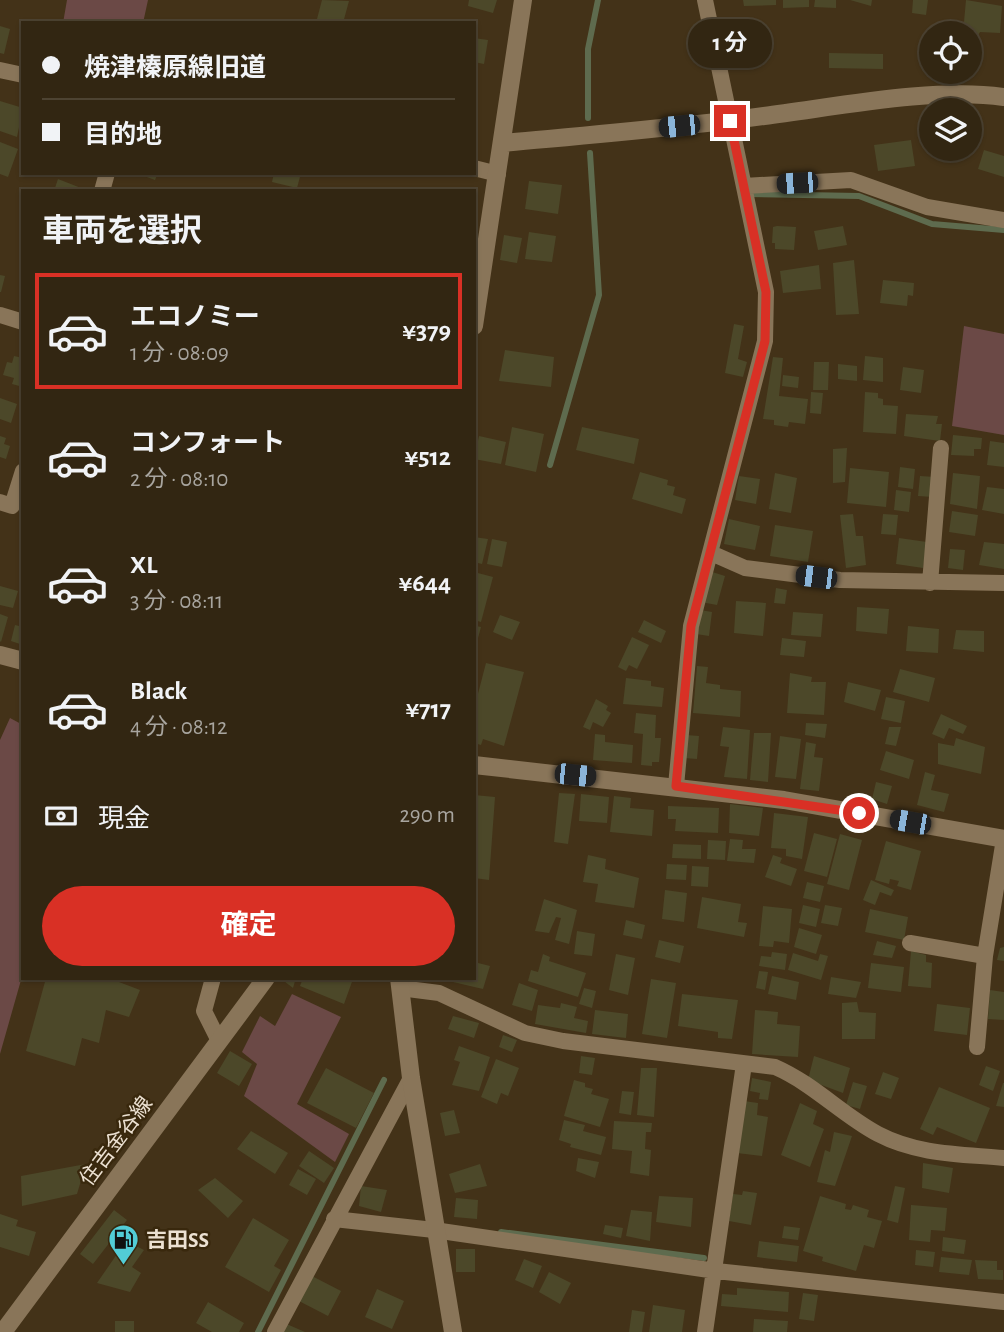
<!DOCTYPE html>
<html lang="ja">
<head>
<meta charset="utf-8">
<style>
	body { margin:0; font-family:"Alegreya Sans","Noto Sans JP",sans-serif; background:#3a2e1b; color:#f1f3f6; height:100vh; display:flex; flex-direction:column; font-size:26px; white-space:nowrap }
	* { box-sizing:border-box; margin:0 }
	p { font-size:23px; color:#a8a59f }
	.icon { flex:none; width:38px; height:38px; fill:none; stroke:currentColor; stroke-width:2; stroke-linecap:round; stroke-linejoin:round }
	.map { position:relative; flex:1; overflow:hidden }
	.side { position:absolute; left:21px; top:189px; width:455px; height:791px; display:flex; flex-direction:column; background:#322612; border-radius:0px; box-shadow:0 2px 5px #0004,0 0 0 2px #4d4332 }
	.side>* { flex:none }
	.banner { position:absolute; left:21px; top:21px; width:455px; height:154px; border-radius:0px; box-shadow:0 2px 5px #0004,0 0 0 2px #4d4332; display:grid; align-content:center; height:154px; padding:0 21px; background:#322612 }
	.fabs { position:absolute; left:919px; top:21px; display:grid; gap:14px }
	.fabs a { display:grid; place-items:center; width:63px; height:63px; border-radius:50%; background:#322612; box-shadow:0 2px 5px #0004,0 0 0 2px #4d4332; font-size:35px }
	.end { position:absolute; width:32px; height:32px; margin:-16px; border:9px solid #d93025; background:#fff; box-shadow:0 0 0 4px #fff }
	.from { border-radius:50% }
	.bubble { position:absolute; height:49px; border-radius:24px; background:#322612; box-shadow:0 2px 5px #0004,0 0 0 2px #4d4332; font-size:23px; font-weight:700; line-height:49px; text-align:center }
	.car { position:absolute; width:21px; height:42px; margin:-21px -10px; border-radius:9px; box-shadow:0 0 5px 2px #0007; background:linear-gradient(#222 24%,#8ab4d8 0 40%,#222 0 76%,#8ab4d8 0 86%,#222 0) }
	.banner b { display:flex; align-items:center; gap:24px; height:66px; font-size:26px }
	.banner b+b { border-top:2px solid #4d4332 }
	.banner i { width:18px; height:18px; background:#f1f3f6 }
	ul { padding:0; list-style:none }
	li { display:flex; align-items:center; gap:21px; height:116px; margin:0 14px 10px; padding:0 7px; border:4px solid transparent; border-radius:0px }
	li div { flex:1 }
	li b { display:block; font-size:26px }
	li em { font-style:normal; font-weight:700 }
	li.on { border-color:#d93025 }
	li>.icon { width:63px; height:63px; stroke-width:1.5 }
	h2 { padding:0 21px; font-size:32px; line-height:84px }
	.pay { display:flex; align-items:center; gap:18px; height:77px; padding:0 21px; font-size:26px }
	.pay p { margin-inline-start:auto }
	.action { display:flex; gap:14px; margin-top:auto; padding:14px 21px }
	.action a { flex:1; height:80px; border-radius:42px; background:#d93025; color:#fff; font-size:28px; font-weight:700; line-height:80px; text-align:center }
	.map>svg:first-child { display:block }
</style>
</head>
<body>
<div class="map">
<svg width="1004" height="1332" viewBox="0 0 1004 1332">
	<rect width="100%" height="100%" fill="#433218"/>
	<path fill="#6b4946" d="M67,0H148L143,23H63Z
		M964,326L1004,334V435L952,426Z
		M10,718L23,725V973L0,1054V740Z
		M292,994L341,1017L297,1104L349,1134L335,1162L244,1096L257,1064L242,1052L260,1016L275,1026Z"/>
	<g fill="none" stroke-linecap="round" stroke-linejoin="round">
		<path stroke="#5e6b4e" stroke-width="6" d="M588,118V49L598,0
			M747,194L859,196L932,224L1004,230
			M550,465L599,295L590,153
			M501,1232L704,1258
			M258,1332L384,1080"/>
	</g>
	<path fill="#4c4829" d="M322,0L349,1L343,23L317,19Z
		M469,0H497L493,13L468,6Z
		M743,0H776V5L744,6Z
		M783,0H809V7L783,8Z
		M815,0H836V8L814,7Z
		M850,0H872L871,6Z
		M913,0H928L926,15L912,13Z
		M966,0L1002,6L1000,33L980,32L976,39L963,33Z
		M0,26L10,29L4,54L0,53Z
		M474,38L488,40L484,64L474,62Z
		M829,53L883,54V69L829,68Z
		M0,101L23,108L17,137L0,131Z
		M911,140L915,166L878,171L874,145Z
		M0,142L18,149L8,177L0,174Z
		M984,150L1004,156V177L978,169Z
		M145,173H158L155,180L144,176Z
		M274,173H301L297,188L272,182Z
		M58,179L81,188L80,191H54Z
		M529,181L562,185L558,214L525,209Z
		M777,226L796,227L794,250L775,249V243H772L773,227Z
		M843,226L847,245L818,250L814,231Z
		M529,232L556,236L552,262L525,259Z
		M504,235L522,238L517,263L500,260Z
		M854,260L859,314L836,315L833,263Z
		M819,265L821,289L783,293L780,271Z
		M0,275L5,276L1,292H0Z
		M883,280L914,283L913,296L908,295L907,306L880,303Z
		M734,324L744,326L738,359L747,362L743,377L725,373Z
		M505,350L554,357L551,387L499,381Z
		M14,356L23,358V387L12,384L14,378L3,375L7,362L12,363Z
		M865,356L883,358V382L863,380Z
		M773,357L783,358L779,396L808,399L805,424L789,422L788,427L774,425V420L763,419Z
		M814,362H829L828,390H813Z
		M838,364L857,366V381L838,379Z
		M903,367L924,370L921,393L900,390Z
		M783,375L799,377L798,388L782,386Z
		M811,392L823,393L821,414L810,413Z
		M865,392L878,393V398L883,399V405L898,406L896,434L863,432Z
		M0,398L17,404L11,423L0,419Z
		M906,414L938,416L936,424H942L940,441L904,436Z
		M512,427L544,434L536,472L505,465Z
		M582,427L639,439L634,464L576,450Z
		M953,435L982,438L981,449H974V456L951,455Z
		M0,436L6,438L4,444L10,446L6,459L0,457Z
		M479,436L506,442L501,464L474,459Z
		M990,441L1004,443V467L987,465Z
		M847,448L845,482L833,483V449Z
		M900,467L915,469L913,489L898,487Z
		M850,468L889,472L886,507L847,503Z
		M640,472L668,480L667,485L675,487L673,495L686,499L682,514L632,499Z
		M775,473L797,478L791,513L769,509Z
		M953,473L980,476L977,509L950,504Z
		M739,476L760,479L756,504L735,500Z
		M920,476L935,477L933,497L918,496Z
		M987,487L1004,489V514L982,510Z
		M896,490L911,492L909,512L894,510Z
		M952,511L978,515L975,536L949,532Z
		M853,514L856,536H863L866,565L846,568L840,515Z
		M883,514L898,515L896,535L881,534Z
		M729,519L760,526L755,550L724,544Z
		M775,525L813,531L808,562L770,556Z
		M474,537L488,539L482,564L474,562Z
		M899,538L927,542L923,568L896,564Z
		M492,539L507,542L502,567L487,564Z
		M984,542L1004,544V569L979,565Z
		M950,549L965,550L963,570L948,568Z
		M709,571L725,576L717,605L701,602Z
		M474,572L493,577L481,622L474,620Z
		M0,586L18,591L13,608L0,605Z
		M776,588L787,590L785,604L774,603Z
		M736,601L766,603L763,636L734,633Z
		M857,607L889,609L887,634L856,631Z
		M700,610L712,612L709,636L696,634Z
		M793,612L823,614L821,637L791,635Z
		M0,614L8,617L1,642L0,641Z
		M500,615L520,622L512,640L493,632Z
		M644,620L666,631L661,643L638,632Z
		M15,625L23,627V645L11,641Z
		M476,626L481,627L475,649L474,628Z
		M908,626L939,629L938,653L906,651Z
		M956,630L984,631V652L953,649Z
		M632,637L649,645L637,669L629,665L626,671L618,667Z
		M782,638L806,641L804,657L780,655Z
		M486,663L524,672L504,746L483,739L481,745L474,743V709Z
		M697,666L708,667L706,683L720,685V689L741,691L740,717L693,713Z
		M900,669L935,678L929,702L893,692Z
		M790,673L812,677L811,682H826L824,715L787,713Z
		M626,678L651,681V686L664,688L662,707L623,704Z
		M848,682L881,690L875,711L844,702Z
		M886,697L905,701L901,723L881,719Z
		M596,699L608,706L606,710L611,713L603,727L593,722L590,730L583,727Z
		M636,713L656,715L655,738H661L659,762H652V766L641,765L643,734L634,733Z
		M941,714L967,726L963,734L949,728L944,739L932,734Z
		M806,723L827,724L825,738L805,735Z
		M723,727L750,730L747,779L724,777L729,747L720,746Z
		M889,727H901L896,746L885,744Z
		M754,733H771L768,782L750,780Z
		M595,734L605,735V742L633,745L632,763L593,760Z
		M686,735L699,736L697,759L684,758Z
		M780,736L801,739L796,779L775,777Z
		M956,738L985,747L981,774L938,764V743L954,746Z
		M806,742L816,744L814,757L823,758L819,791L800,789Z
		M886,751L914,760L909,779L880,770Z
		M925,772L935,775L931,790L949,794L944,812L917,805Z
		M876,782L892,786L887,804L872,799Z
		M559,793L575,794L568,844L554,842Z
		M581,794L609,797L607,823L579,821Z
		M474,795L495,797L489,880L474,878Z
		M614,796L631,798L630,808L654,810L652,836L610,832Z
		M730,804L763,808L759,836L729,833Z
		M668,806L719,808L718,833L675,831L676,819H668Z
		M774,813L808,817L802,859L786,856V849L771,848Z
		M814,833L837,839L827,877L804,871Z
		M840,834L862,840L849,890L827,884Z
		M730,839L743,840L742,849H756L754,863L727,861Z
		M708,840L726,841L725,860L707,859Z
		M886,841L921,851L911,890L897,886L899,881L890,879L889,884L875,880Z
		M673,844L701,845V859L672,858Z
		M588,855L606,859L605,869L639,878L634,908L595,902L598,884L583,882Z
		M773,855L782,858L780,863L797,869L791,886L765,877Z
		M667,864L687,865L686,880L666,879Z
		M692,866L709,867L708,887L691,886Z
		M871,880L894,890L891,896L880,892L875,905L863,900Z
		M807,882L824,886L820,902L803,898Z
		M665,890L687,893L684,922L662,919Z
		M702,897L741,904L738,922L747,923L744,937L697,928Z
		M544,899L577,910L569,944L555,940L561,918L556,917L549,933L535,931Z
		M803,905L820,909L816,927L799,923Z
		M825,905L842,908L838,926L821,923Z
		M763,906L792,909L789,943L774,941L773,947L759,946Z
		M870,909L908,917L904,940L865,932Z
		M626,920L645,925L642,939L623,935Z
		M799,928L822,935L816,954L794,947Z
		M577,931L595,934L592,956L574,954Z
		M659,940L684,946L680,963L655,957Z
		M877,941L896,946L892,958L873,955Z
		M1004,947V961L997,960L1000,948Z
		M911,951L926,955V962L932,963L931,988L908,986Z
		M772,952L787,954L785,970L759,966L761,956L771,957Z
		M793,953L818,961L820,954L828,956L821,980L788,970Z
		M543,954L550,957L549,961L586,973L578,997L528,981L531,970L538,972Z
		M616,954L635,958L628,995L609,990Z
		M474,962L490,966L483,989L440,979L474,978Z
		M871,963L904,967L901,992L868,988Z
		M759,971L768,972L765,990L756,988Z
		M772,976L799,982L796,1000L768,994Z
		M831,977L861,982L856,998L828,994Z
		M46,978H119V982L140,990L129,1017L106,1010L99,1043L82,1038L75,1066L26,1051Z
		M280,978H296L293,988Z
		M303,978H351L353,979L344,1004L300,986Z
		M651,979L676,983L667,1038L642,1034Z
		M519,983L538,990L532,1011L512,1005Z
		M584,988L596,991L592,1008L579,1004Z
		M990,990L1004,992V1020L988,1019Z
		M682,994L738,1000L732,1039L718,1038V1032L678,1026Z
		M857,1002L859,1012L876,1013L875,1039H842V1003Z
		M561,1003L577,1007L574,1018L588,1021L586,1033L535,1024L538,1005L560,1008Z
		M937,1004L970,1008L967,1035L934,1031Z
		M595,1010L628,1014L626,1038L592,1034Z
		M755,1010L778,1012L777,1024L800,1026L798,1057L752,1054Z
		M453,1016L479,1023L474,1038L448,1029Z
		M503,1035L517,1040L512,1052L499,1047Z
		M459,1046L490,1057L479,1091L452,1085L460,1062L454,1060Z
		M230,1051L252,1064L239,1086L217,1073Z
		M581,1056L595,1058L592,1075L579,1073Z
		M814,1056L850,1068L843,1093L808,1080Z
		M496,1059L519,1068L508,1096L501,1093L497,1104L481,1097Z
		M986,1066L1000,1071L993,1091L979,1085Z
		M326,1068L374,1093L356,1128L307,1103Z
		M641,1068H657L654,1117L637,1115Z
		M883,1072L899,1078L891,1099L875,1094Z
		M752,1078L771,1082L768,1100L759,1099L760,1093L750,1091Z
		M574,1080L585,1083V1087L593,1089L591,1094L609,1099L600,1127L564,1116Z
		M853,1082L867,1086L860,1109L846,1105Z
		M1003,1083H1004V1107L996,1106Z
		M939,1087L990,1108L976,1143L937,1127L933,1135L920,1129Z
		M622,1091L634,1092L631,1115L619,1113Z
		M744,1101L758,1103L757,1115L768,1117L762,1156L737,1153Z
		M800,1103L817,1111L813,1124L824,1129L810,1167L781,1155Z
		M454,1110L460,1133L445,1136L440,1113Z
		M564,1120L585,1125L583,1131L606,1137L601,1155L570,1147L571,1144L559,1140Z
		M614,1121L652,1123L651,1132H646L645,1149L651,1150L649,1176L630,1173L632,1151L612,1149Z
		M251,1131L288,1153L275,1174L237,1149Z
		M834,1132L852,1136L835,1186L817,1182L825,1150L830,1152Z
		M309,1151L334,1168L324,1183L299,1166Z
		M578,1158L599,1162L595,1178L576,1171Z
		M923,1163L953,1168L949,1193L922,1188Z
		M86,1164L77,1194L22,1206L21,1176Z
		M480,1164L487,1186L455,1193L449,1174Z
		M298,1169L316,1179L307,1195L289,1185Z
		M215,1178L243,1201L228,1218L198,1190Z
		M361,1186L387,1190L381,1212L359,1206Z
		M895,1186L905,1188L898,1223L887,1220Z
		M743,1191L757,1193L751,1225L729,1221L733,1194L742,1195Z
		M659,1196L693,1198L691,1227L656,1222Z
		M820,1196L846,1204L845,1209L851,1210L853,1205L869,1210L867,1217L882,1221L874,1248L864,1245L856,1271L822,1261L823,1257L803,1251Z
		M456,1198L478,1200L477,1219L454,1217Z
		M911,1205L947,1208L945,1231L931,1230L930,1242L909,1240Z
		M114,1210L127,1220L93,1264L80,1254Z
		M631,1210L652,1212L650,1241L626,1236Z
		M0,1214L18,1220L16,1226L36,1232L29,1256L0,1247Z
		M253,1218L289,1240L274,1266L281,1270L269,1292L225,1267Z
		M605,1225L623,1228L621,1238L603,1234Z
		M784,1226L800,1228L798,1240L782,1238Z
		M943,1237L966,1240L964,1254L942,1251Z
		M126,1241L144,1250L132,1267L141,1273L130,1292L97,1283Z
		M759,1241L799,1246L797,1262L757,1257Z
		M456,1249H475V1272H456Z
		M916,1250L935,1252L933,1267L915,1265Z
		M941,1257L972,1260L969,1275L939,1272Z
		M524,1259L542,1266L533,1288L515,1280Z
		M975,1260L997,1261V1270H1003V1280L978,1279Z
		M549,1272L571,1283L560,1304L539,1292Z
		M310,1275L341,1291L328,1316L297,1300Z
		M737,1288L789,1292L788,1312L721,1306L722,1294L737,1295Z
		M377,1289L404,1301L392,1329L365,1317Z
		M803,1293L818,1295L814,1321L799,1319Z
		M208,1302L244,1323L239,1332H212L196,1323Z
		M653,1305L685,1310L682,1332H649Z
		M632,1310L645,1312L642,1332H629Z
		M754,1319L788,1321L787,1332H753Z
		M115,1321H134V1332H115Z
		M282,1322L305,1332H278Z"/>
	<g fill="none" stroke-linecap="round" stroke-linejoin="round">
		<path stroke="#897559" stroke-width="16" d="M0,70L23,75
			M474,168L498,174
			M744,186L851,180L927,207L1004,220
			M102,191L107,173
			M0,315L23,322
			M0,502L12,506L23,471
			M711,553L745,568L840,580L1004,583
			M930,583L941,448
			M676,786L691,626L765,341L766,292L705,0
			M910,943L985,956
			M213,978L204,1011L219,1041
			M400,988L439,993L525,1033L563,1041L775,1067C814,1084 842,1115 878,1134C918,1155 961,1154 1004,1158
			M977,1047L985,956L1004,839
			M334,1219L434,1230L716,1271L1004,1302
			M275,1332L411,1078
			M705,1332L744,1064"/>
		<path stroke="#897559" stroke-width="18" d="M503,143C590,135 678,128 764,116C836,107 934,87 1004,97
			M474,326L523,0
			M0,655L23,661
			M474,765L784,800L1004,839
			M399,978L411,1078L453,1332
			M3,1332L266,978"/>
	</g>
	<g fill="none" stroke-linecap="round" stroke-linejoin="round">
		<path stroke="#d93025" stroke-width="9" d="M730,121L766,292L765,341L691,626L676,786L859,813"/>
	</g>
	<defs>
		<symbol id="fuel-pin" viewBox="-11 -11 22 30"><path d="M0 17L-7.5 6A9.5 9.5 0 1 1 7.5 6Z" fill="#52ccd6" stroke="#39280d"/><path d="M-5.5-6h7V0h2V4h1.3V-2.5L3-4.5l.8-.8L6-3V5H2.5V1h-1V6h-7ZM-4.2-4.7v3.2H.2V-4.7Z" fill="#111"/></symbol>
	</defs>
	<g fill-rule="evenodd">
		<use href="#fuel-pin" x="106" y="1222" width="35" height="47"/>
	</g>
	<g text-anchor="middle" stroke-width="5" stroke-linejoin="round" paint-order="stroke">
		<g font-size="21" fill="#ece1d2" stroke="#39280d">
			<text transform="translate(116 1141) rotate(-53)" y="7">住吉金谷線</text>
		</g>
		<g font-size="21" font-weight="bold" fill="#ece1d2" stroke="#39280d" text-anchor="start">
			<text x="146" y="1247">吉田SS</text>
		</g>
	</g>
</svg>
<div class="fabs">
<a><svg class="icon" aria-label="locate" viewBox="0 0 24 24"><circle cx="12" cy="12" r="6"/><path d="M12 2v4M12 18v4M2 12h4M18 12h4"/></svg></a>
<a><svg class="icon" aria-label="layers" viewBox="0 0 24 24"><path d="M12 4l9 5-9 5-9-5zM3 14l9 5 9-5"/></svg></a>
</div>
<i class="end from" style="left:859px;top:813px"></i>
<i class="end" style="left:730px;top:121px"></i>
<div class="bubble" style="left:688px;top:19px;width:84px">1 分</div>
<i class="car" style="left:679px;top:126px;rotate:264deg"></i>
<i class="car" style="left:797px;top:183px;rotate:267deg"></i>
<i class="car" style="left:816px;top:577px;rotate:277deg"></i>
<i class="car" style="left:575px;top:775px;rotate:96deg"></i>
<i class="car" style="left:910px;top:822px;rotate:280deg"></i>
<div class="banner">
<b><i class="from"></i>焼津榛原線旧道</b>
<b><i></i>目的地</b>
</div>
<section class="side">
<h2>車両を選択</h2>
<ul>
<li class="on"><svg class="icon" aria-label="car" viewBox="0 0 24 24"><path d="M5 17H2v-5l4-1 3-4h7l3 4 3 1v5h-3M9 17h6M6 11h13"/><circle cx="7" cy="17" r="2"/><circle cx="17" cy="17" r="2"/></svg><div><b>エコノミー</b><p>1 分 · 08:09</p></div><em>¥379</em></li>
<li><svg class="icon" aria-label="car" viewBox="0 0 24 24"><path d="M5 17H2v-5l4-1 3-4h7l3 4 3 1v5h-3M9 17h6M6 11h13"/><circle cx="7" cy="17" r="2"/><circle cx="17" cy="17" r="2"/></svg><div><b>コンフォート</b><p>2 分 · 08:10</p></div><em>¥512</em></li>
<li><svg class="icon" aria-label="car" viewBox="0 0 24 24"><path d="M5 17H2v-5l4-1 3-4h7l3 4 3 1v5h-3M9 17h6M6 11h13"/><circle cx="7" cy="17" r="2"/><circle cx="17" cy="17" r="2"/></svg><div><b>XL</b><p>3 分 · 08:11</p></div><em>¥644</em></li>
<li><svg class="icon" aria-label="car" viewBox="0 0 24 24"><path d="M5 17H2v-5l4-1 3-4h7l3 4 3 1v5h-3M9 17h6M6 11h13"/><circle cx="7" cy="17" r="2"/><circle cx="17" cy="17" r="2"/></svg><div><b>Black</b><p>4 分 · 08:12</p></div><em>¥717</em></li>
</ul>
<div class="pay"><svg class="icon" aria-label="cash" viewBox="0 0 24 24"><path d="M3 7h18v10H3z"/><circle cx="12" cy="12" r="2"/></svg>現金<p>290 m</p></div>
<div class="action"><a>確定</a></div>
</section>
</div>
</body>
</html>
